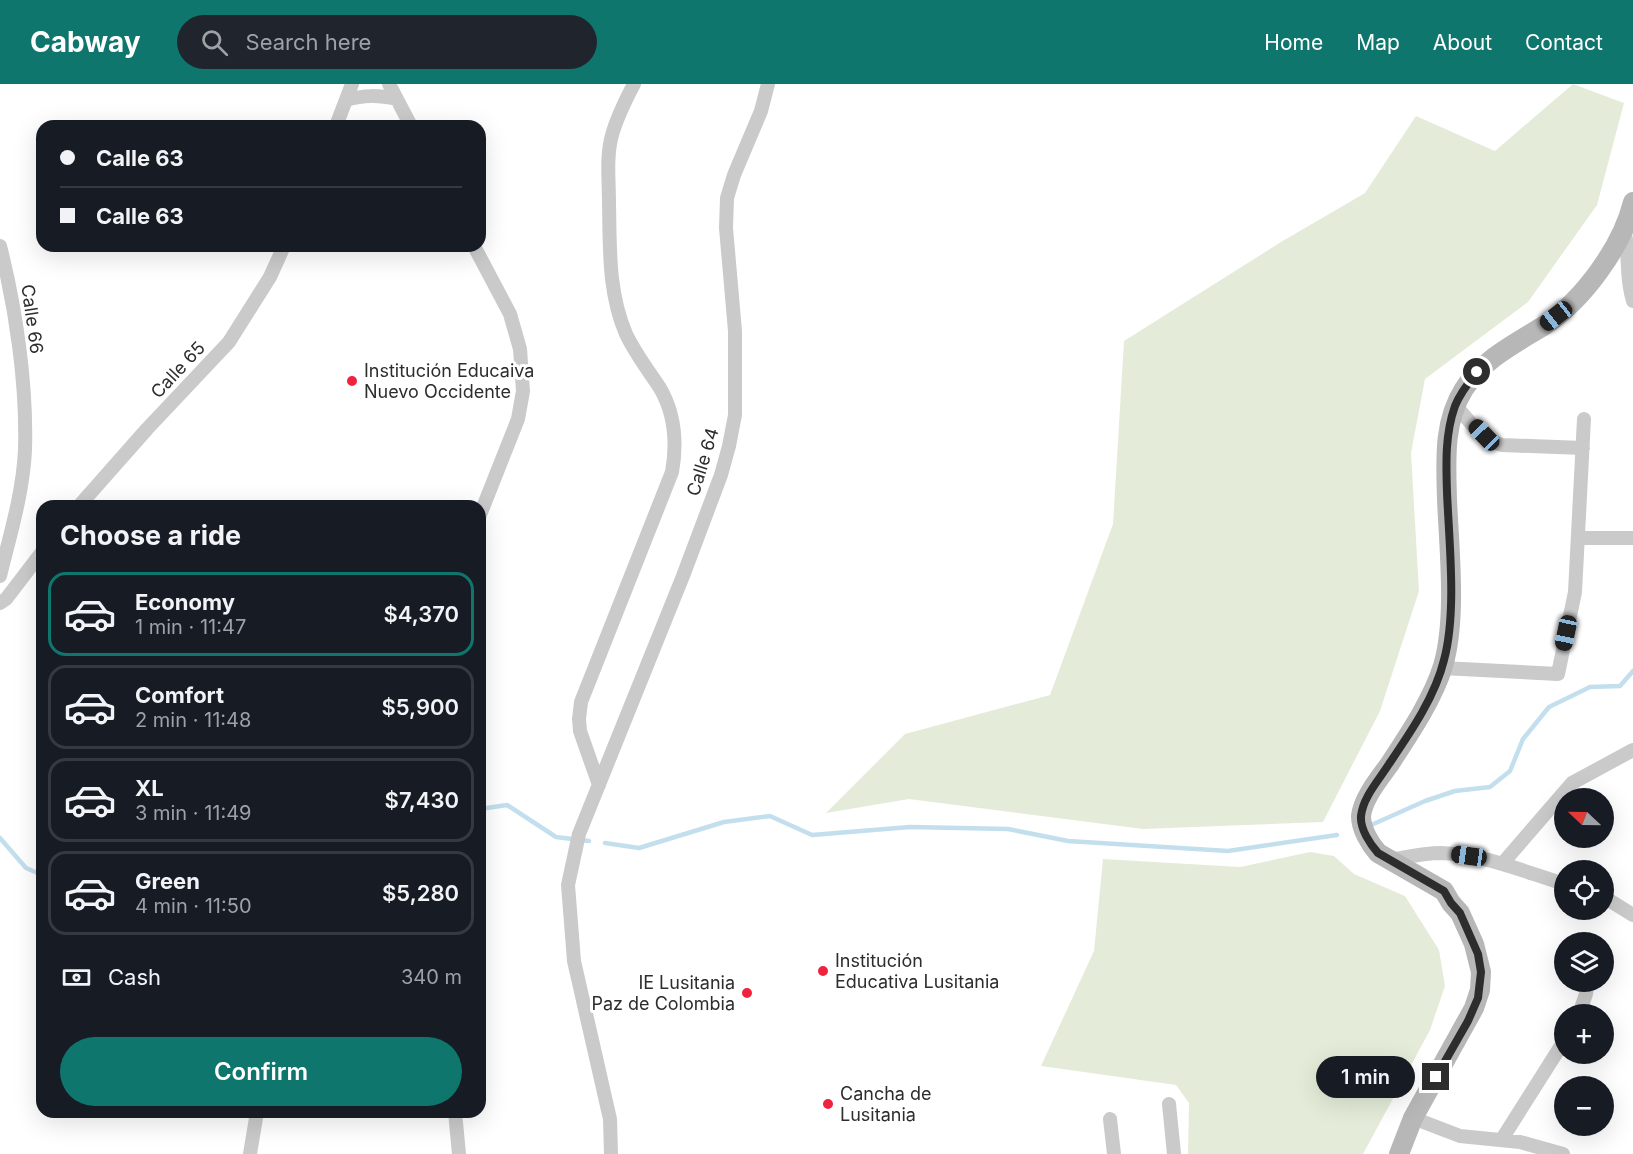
<!DOCTYPE html>
<html lang="en">
<head>
<meta charset="utf-8">
<style>
	body { margin:0; font-family:Inter,sans-serif; background:#20242c; color:#f1f3f6; height:100vh; display:flex; flex-direction:column; font-size:22px; white-space:nowrap }
	* { box-sizing:border-box; margin:0 }
	p { font-size:20px; color:#9ea1a6 }
	.icon { flex:none; width:33px; height:33px; fill:none; stroke:currentColor; stroke-width:2; stroke-linecap:round; stroke-linejoin:round }
	.map { position:relative; flex:1; overflow:hidden }
	.side { position:absolute; left:36px; top:416px; width:450px; height:618px; display:flex; flex-direction:column; background:#171b24; border-radius:18px; box-shadow:0 6px 24px #0002 }
	.side>* { flex:none }
	.hud { position:absolute; left:36px; top:36px; width:450px; height:132px; border-radius:18px; box-shadow:0 6px 24px #0002; display:grid; align-content:center; height:132px; padding:0 24px; background:#171b24 }
	.needle { width:39px; rotate:292deg }
	.tools { position:absolute; left:1554px; top:704px; display:grid; gap:12px }
	.tools a { display:grid; place-items:center; width:60px; height:60px; border-radius:50%; background:#171b24; box-shadow:0 6px 24px #0002; font-size:30px }
	.end { position:absolute; width:27px; height:27px; margin:-14px; border:8px solid #2d2d2d; background:#fff; box-shadow:0 0 0 3px #fff }
	.from { border-radius:50% }
	.bubble { position:absolute; height:42px; border-radius:21px; background:#171b24; box-shadow:0 6px 24px #0002; font-size:20px; font-weight:600; line-height:42px; text-align:center }
	.car { position:absolute; width:18px; height:36px; margin:-18px -9px; border-radius:8px; box-shadow:0 0 4px 2px #0007; background:linear-gradient(#222 24%,#8ab4d8 0 40%,#222 0 76%,#8ab4d8 0 86%,#222 0) }
	.hud b { display:flex; align-items:center; gap:21px; height:57px; font-size:22px }
	.hud b+b { border-top:2px solid #363941 }
	.hud i { width:15px; height:15px; background:#f1f3f6 }
	ul { padding:0; list-style:none }
	li { display:flex; align-items:center; gap:18px; height:84px; margin:0 12px 9px; padding:0 12px; border:3px solid #363941; border-radius:18px }
	li div { flex:1 }
	li b { display:block; font-size:22px }
	li em { font-style:normal; font-weight:600 }
	li.active { border-color:#0f766e }
	li>.icon { width:54px; height:54px; stroke-width:1.5 }
	h2 { padding:0 24px; font-size:27px; line-height:72px }
	.pay { display:flex; align-items:center; gap:15px; height:66px; padding:0 24px; font-size:22px }
	.pay p { margin-inline-start:auto }
	.primary-button { display:flex; gap:12px; margin-top:auto; padding:12px 24px }
	.primary-button a { flex:1; height:69px; border-radius:36px; background:#0f766e; color:#fff; font-size:24px; font-weight:600; line-height:69px; text-align:center }
	header { display:flex; align-items:center; gap:36px; box-sizing:border-box; height:84px; padding:0 30px; background:#0f766e; color:#fff }
	header strong { font-size:28px }
	nav { display:flex; gap:33px; margin-inline-start:auto; font-size:21px }
	.search { width:420px; height:54px; background:#20242c; display:flex; align-items:center; gap:15px; box-sizing:border-box; padding:0 21px; border-radius:33px; color:#9ea1a6; font-size:22px }
	.map>svg:first-child { display:block }
</style>
</head>
<body>
<header>
<strong>Cabway</strong>
<div class="search"><svg class="icon" aria-label="search" viewBox="0 0 24 24"><circle cx="10" cy="10" r="6"/><path d="M15 15l6 6"/></svg>Search here</div>
<nav><a>Home</a><a>Map</a><a>About</a><a>Contact</a></nav>
</header>
<div class="map">
<svg width="1633" height="1070" viewBox="0 0 1633 1070">
	<rect width="100%" height="100%" fill="#fff"/>
	<path fill="#e4ecd9" d="M1573,0L1624,19L1597,121L1528,218L1425,295L1411,369L1419,507L1380,627L1323,738L1143,745L909,715L826,729L905,650L1050,611L1113,440L1124,257L1281,158L1365,109L1416,32L1495,67Z
		M1310,768L1334,772L1354,790L1405,812L1439,866L1445,902L1430,946L1363,1070H1188L1189,1019L1176,1001L1041,982L1094,867L1103,775L1240,783Z"/>
	<g fill="none" stroke-linecap="round" stroke-linejoin="round">
		<path stroke="#c3dfed" stroke-width="4.5" d="M480,725L507,721L556,753L589,757
			M1369,742L1425,717L1455,707L1490,703L1510,687L1523,655L1549,623L1590,603L1620,602L1633,587
			M0,754L26,784L42,791
			M605,759L639,764L724,738L770,732L812,751L910,743L1008,745L1068,757L1228,767L1337,751"/>
		<path stroke="#cacaca" stroke-width="14" d="M389,0L411,42
			M346,16C364,11 378,11 397,15
			M336,42L352,0
			M1624,144C1630,169 1625,193 1633,217
			M0,162C16,225 27,301 25,366C23,409 10,451 0,492
			M474,162L510,230L520,265L523,307L518,335L480,431
			M1455,321C1469,336 1482,356 1502,361L1583,364
			M79,422L147,345L229,258L270,193L284,162
			M1579,454H1633
			M0,519L6,515L42,468
			M1442,584L1558,590L1575,508L1584,335
			M599,701L580,647L579,635L581,618L672,388C677,360 675,330 660,304C648,286 635,269 626,250C608,208 610,164 609,119C609,96 606,73 612,51C617,33 625,17 634,0
			M1390,776C1407,773 1424,769 1441,769C1484,770 1525,788 1564,800
			M1502,780L1572,699L1633,666
			M1604,813L1633,831
			M1579,930L1586,910L1588,897
			M1169,1020L1174,1070
			M455,1028L459,1070
			M1413,1034L1460,1052L1520,1058L1563,1070
			M1110,1035L1114,1070
			M1502,1055L1564,957
			M250,1070L257,1028
			M611,1070L610,1035L574,877L568,801L579,750L683,492L721,391L729,362L735,331V247L726,144L727,114L734,91L761,27L768,0"/>
		<path stroke="#b7b7b7" stroke-width="20" d="M1399,1070L1413,1034L1474,924L1480,906L1481,888L1474,860L1460,829L1451,819L1444,807L1378,769C1370,760 1361,745 1361,732C1363,714 1379,695 1389,681C1408,652 1433,615 1443,582C1457,534 1449,465 1447,415C1446,377 1443,338 1464,305C1483,275 1516,259 1545,241C1583,216 1622,163 1633,118"/>
	</g>
	<g fill="none" stroke-linecap="round" stroke-linejoin="round">
		<path stroke="#2d2d2d" stroke-width="8" d="M1436,993L1468,937L1478,914L1481,888L1478,870L1460,829L1451,819L1444,807L1378,769C1370,760 1360,745 1361,732C1363,713 1379,696 1389,680C1410,649 1435,613 1444,576C1457,528 1449,458 1447,408C1446,379 1445,350 1455,322C1460,309 1469,298 1477,288"/>
	</g>
	<g fill="#f0233f" stroke="#fff" stroke-width="2">
		<circle cx="352" cy="297" r="6"/>
		<circle cx="823" cy="887" r="6"/>
		<circle cx="747" cy="909" r="6"/>
		<circle cx="828" cy="1020" r="6"/>
	</g>
	<g text-anchor="middle" stroke-width="6" stroke-linejoin="round" paint-order="stroke">
		<g font-size="18" fill="#2d2d2d" stroke="#fff">
			<text transform="translate(32 235) rotate(82)" y="6">Calle 66</text>
			<text transform="translate(178 286) rotate(-47)" y="6">Calle 65</text>
			<text transform="translate(703 378) rotate(-73)" y="6">Calle 64</text>
		</g>
		<g font-size="18" fill="#2d2d2d" stroke="#fff" text-anchor="start">
			<text x="364" y="293">Institución Educaiva<tspan x="364" dy="21">Nuevo Occidente</tspan></text>
			<text x="835" y="883">Institución<tspan x="835" dy="21">Educativa Lusitania</tspan></text>
			<text x="735" y="905" text-anchor="end">IE Lusitania<tspan x="735" dy="21">Paz de Colombia</tspan></text>
			<text x="840" y="1016">Cancha de<tspan x="840" dy="21">Lusitania</tspan></text>
		</g>
	</g>
</svg>
<div class="tools">
<a><svg class="needle" viewBox="-14 -14 28 28"><path d="M0-13l5 13h-10z" fill="#e53935"/><path d="M0 13l5-13h-10z" fill="#9ea1a6"/></svg></a>
<a><svg class="icon" aria-label="locate" viewBox="0 0 24 24"><circle cx="12" cy="12" r="6"/><path d="M12 2v4M12 18v4M2 12h4M18 12h4"/></svg></a>
<a><svg class="icon" aria-label="layers" viewBox="0 0 24 24"><path d="M12 4l9 5-9 5-9-5zM3 14l9 5 9-5"/></svg></a>
<a>+</a>
<a>−</a>
</div>
<i class="end from" style="left:1477px;top:288px"></i>
<i class="end" style="left:1436px;top:993px"></i>
<div class="bubble" style="left:1316px;top:972px;width:99px">1 min</div>
<i class="car" style="left:1556px;top:232px;rotate:232deg"></i>
<i class="car" style="left:1484px;top:351px;rotate:316deg"></i>
<i class="car" style="left:1566px;top:549px;rotate:192deg"></i>
<i class="car" style="left:1469px;top:772px;rotate:278deg"></i>
<div class="hud">
<b><i class="from"></i>Calle 63</b>
<b><i></i>Calle 63</b>
</div>
<section class="side">
<h2>Choose a ride</h2>
<ul>
<li class="active"><svg class="icon" aria-label="car" viewBox="0 0 24 24"><path d="M5 17H2v-5l4-1 3-4h7l3 4 3 1v5h-3M9 17h6M6 11h13"/><circle cx="7" cy="17" r="2"/><circle cx="17" cy="17" r="2"/></svg><div><b>Economy</b><p>1 min · 11:47</p></div><em>$4,370</em></li>
<li><svg class="icon" aria-label="car" viewBox="0 0 24 24"><path d="M5 17H2v-5l4-1 3-4h7l3 4 3 1v5h-3M9 17h6M6 11h13"/><circle cx="7" cy="17" r="2"/><circle cx="17" cy="17" r="2"/></svg><div><b>Comfort</b><p>2 min · 11:48</p></div><em>$5,900</em></li>
<li><svg class="icon" aria-label="car" viewBox="0 0 24 24"><path d="M5 17H2v-5l4-1 3-4h7l3 4 3 1v5h-3M9 17h6M6 11h13"/><circle cx="7" cy="17" r="2"/><circle cx="17" cy="17" r="2"/></svg><div><b>XL</b><p>3 min · 11:49</p></div><em>$7,430</em></li>
<li><svg class="icon" aria-label="car" viewBox="0 0 24 24"><path d="M5 17H2v-5l4-1 3-4h7l3 4 3 1v5h-3M9 17h6M6 11h13"/><circle cx="7" cy="17" r="2"/><circle cx="17" cy="17" r="2"/></svg><div><b>Green</b><p>4 min · 11:50</p></div><em>$5,280</em></li>
</ul>
<div class="pay"><svg class="icon" aria-label="cash" viewBox="0 0 24 24"><path d="M3 7h18v10H3z"/><circle cx="12" cy="12" r="2"/></svg>Cash<p>340 m</p></div>
<div class="primary-button"><a>Confirm</a></div>
</section>
</div>
</body>
</html>
